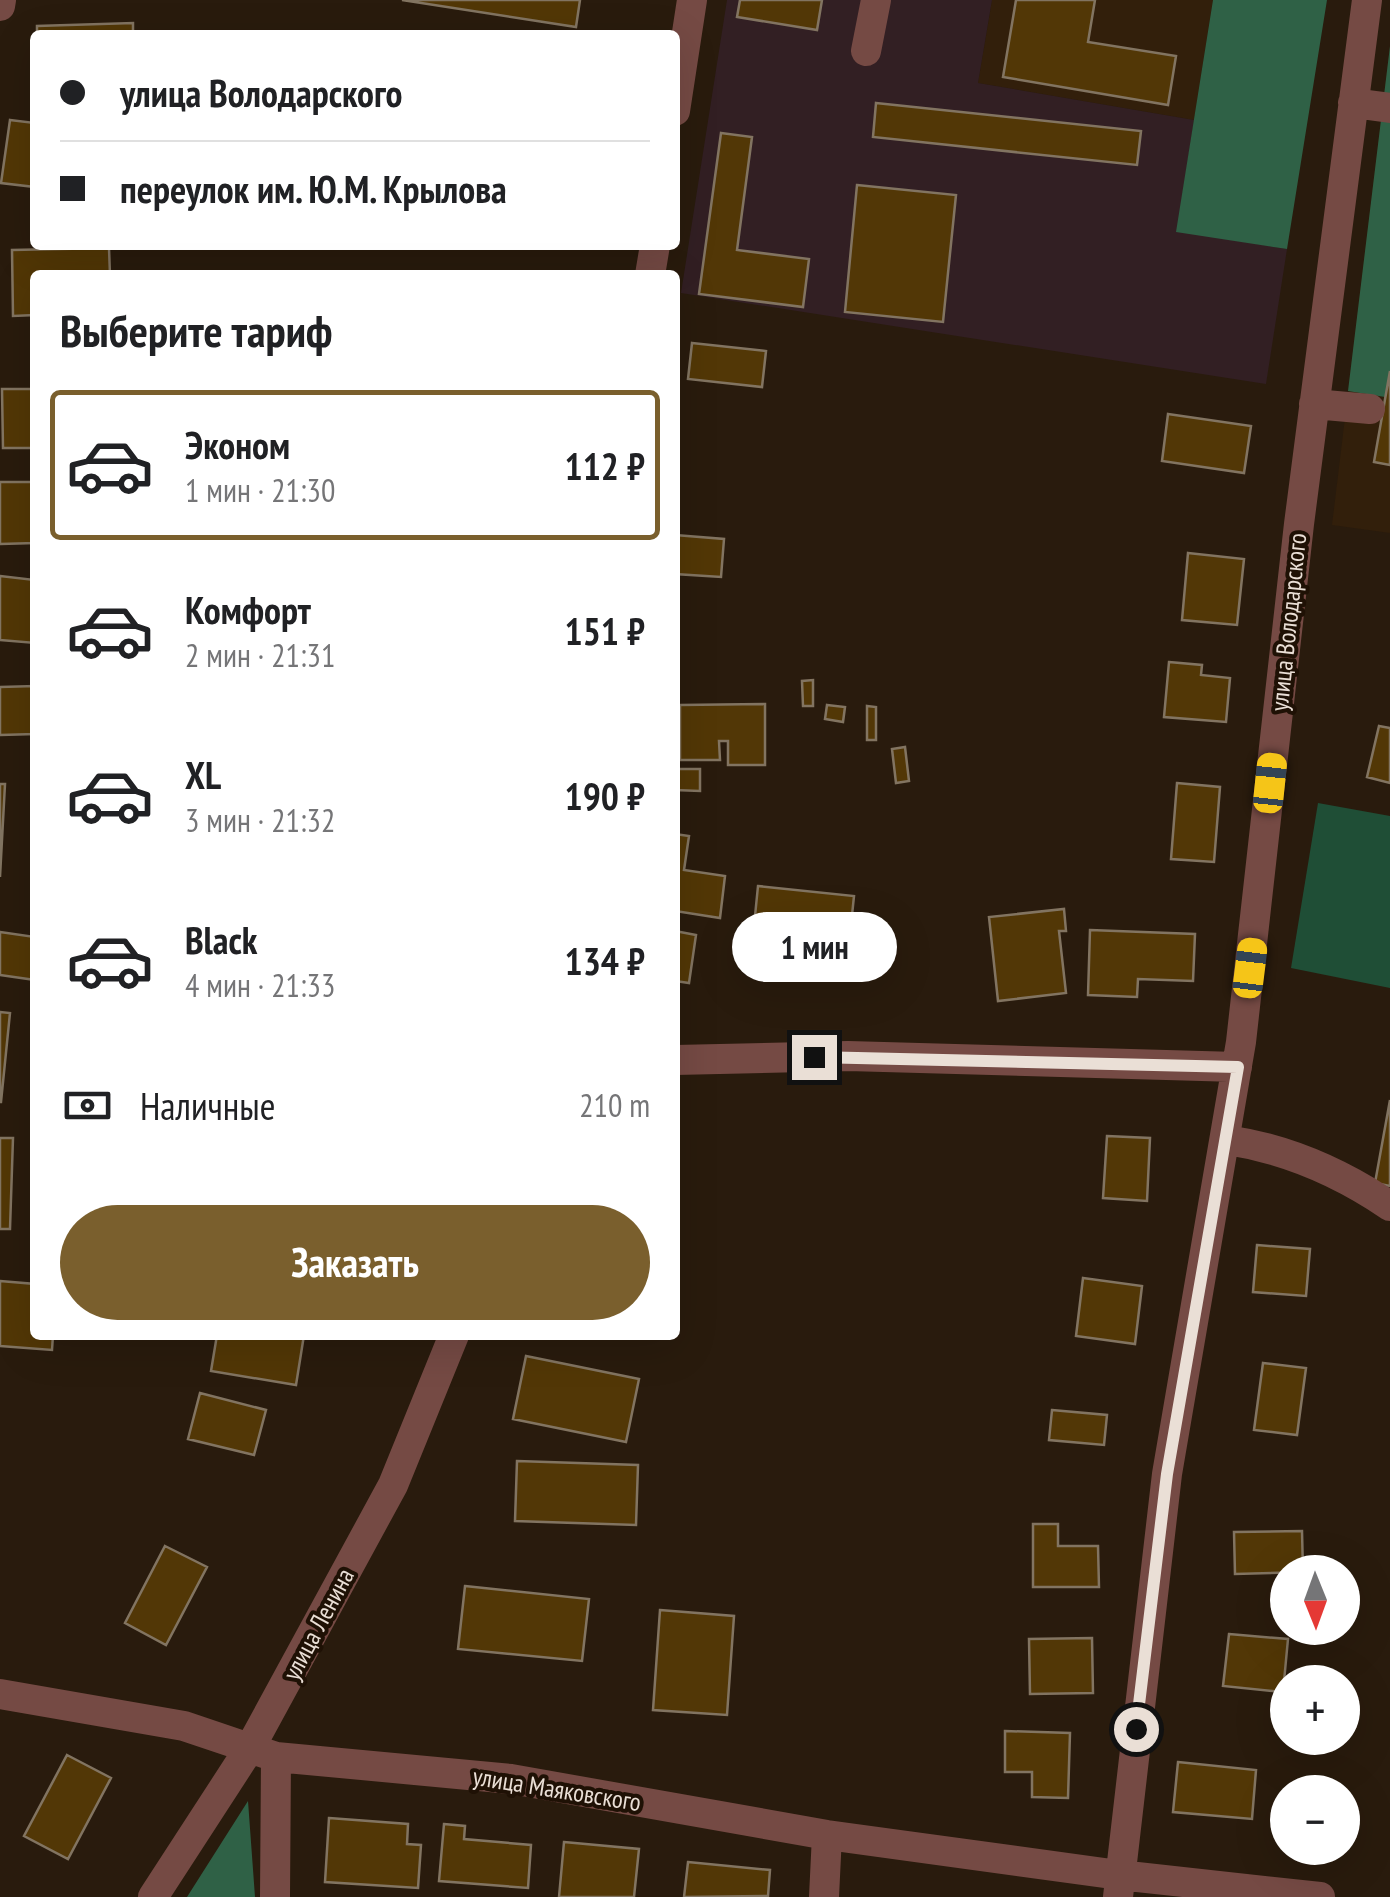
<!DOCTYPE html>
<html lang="ru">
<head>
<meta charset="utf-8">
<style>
	body { margin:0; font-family:"PT Sans Narrow",sans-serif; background:#f6f6f6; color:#202124; height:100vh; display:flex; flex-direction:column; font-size:38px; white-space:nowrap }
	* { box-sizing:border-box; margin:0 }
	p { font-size:32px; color:#757577 }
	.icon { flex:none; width:55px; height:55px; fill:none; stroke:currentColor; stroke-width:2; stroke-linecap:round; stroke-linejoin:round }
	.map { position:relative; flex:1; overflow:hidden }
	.details { position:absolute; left:30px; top:270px; width:650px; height:1070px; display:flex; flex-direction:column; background:#fff; border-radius:10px; box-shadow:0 10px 40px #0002 }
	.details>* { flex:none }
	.guide { position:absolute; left:30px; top:30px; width:650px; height:220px; border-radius:10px; box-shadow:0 10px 40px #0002; display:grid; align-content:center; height:220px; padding:0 30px; background:#fff }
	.needle { width:65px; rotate:179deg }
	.controls { position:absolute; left:1270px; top:1555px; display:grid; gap:20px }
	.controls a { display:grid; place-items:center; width:90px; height:90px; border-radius:50%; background:#fff; box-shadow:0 10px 40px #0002; font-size:50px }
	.end { position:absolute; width:45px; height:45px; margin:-22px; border:12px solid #eadfd6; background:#111; box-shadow:0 0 0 5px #111 }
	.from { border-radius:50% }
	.bubble { position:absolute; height:70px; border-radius:35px; background:#fff; box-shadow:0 10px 40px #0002; font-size:32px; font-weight:700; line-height:70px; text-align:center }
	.car { position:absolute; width:30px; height:60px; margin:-30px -15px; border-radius:12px; box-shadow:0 0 8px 2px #0007; background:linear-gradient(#f5c518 24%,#345 0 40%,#f5c518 0 76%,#345 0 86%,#f5c518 0) }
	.guide b { display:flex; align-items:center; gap:35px; height:95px; font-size:38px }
	.guide b+b { border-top:2px solid #e0e0e0 }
	.guide i { width:25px; height:25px; background:#202124 }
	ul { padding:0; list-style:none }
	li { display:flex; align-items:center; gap:30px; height:150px; margin:0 20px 15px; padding:0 10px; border:5px solid transparent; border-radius:10px }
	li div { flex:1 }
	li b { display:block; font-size:38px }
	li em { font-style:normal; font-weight:700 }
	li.on { border-color:#7a5f2d }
	li>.icon { width:90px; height:90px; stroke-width:1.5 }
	h2 { padding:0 30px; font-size:45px; line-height:120px }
	.pay { display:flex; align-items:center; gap:25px; height:110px; padding:0 30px; font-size:38px }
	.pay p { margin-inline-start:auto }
	.action { display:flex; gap:20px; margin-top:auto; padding:20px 30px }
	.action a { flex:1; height:115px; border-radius:60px; background:#7a5f2d; color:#fff; font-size:40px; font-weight:700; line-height:115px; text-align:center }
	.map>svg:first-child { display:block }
</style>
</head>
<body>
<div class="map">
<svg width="1390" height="1897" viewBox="0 0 1390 1897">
	<rect width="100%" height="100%" fill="#291b0d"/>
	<path fill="#321f0b" d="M992,0H1213L1194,120L978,83Z
		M1390,46V533L1332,525Z"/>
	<path fill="#321f23" d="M727,0H992L978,83L1194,120L1177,231L1287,249L1266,384L681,293Z"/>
	<path fill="#1f4e36" d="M1318,803L1390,816V988L1291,968Z"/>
	<path fill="#2f6146" d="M1213,0H1327L1287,249L1176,232Z
		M1390,46V371L1385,397L1348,391Z
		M248,1801L255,1897H187Z"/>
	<path fill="#523706" stroke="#827461" stroke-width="2.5" d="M402,0H580L576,27Z
		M740,0H822L817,30L737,17Z
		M1016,0H1095L1088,42L1176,56L1168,105L1003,77Z
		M133,23V35H37V26Z
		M876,103L1141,131L1137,165L873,137Z
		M10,120L35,123V187L1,183Z
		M721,133L752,137L737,250L809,259L803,307L699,294Z
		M857,185L956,195L943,322L845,312Z
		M109,248L110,275H35V315L13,316L12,250Z
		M692,343L766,351L762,387L688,379Z
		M1390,371V465L1374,462Z
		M2,389H35V448H3Z
		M1168,414L1251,426L1244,473L1162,461Z
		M0,482H35V543L0,544Z
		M675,535L724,539L721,577L675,574Z
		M1188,553L1244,559L1237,625L1182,620Z
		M0,576L35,580V643L0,640Z
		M1169,662L1202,665L1201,675L1230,678L1226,722L1164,717Z
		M813,680V706H803L802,681Z
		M35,686V734L0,735V687Z
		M765,704V765H728V741H719L720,760H680V705Z
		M827,705L845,707L843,722L825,719Z
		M867,706L876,707V740H867Z
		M1379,726L1390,728V783L1367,777Z
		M905,747L909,781L896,783L892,749Z
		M675,769H700V791L675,790Z
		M1177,783L1220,787L1214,862L1171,859Z
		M0,784H5L0,877Z
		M675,834L689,836L684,870L725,876L720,918L675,911Z
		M758,886L854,896L851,925L755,916Z
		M1064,909L1066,931H1059L1066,993L998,1001L989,917Z
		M1090,930L1195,934L1193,981L1138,979L1137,997L1088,995Z
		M675,931L696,935L689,983L675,981Z
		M0,932L35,937V980L0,975Z
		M0,1012L10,1013L1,1102H0Z
		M1390,1100V1186L1375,1183Z
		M1107,1136L1150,1138L1147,1201L1103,1198Z
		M0,1138H13L10,1229H0Z
		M1257,1245L1310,1249L1306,1296L1253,1292Z
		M1083,1278L1142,1286L1135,1344L1076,1336Z
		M0,1281L35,1284V1335H53L52,1350L0,1346Z
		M217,1335H304L296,1385L211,1371Z
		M526,1356L639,1379L626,1442L513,1419Z
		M1263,1363L1306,1368L1297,1435L1254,1430Z
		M200,1393L266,1410L254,1455L188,1439Z
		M1052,1410L1107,1415L1104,1445L1049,1440Z
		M517,1461L638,1465L636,1525L515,1521Z
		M1033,1524H1058V1546H1098L1099,1587H1033Z
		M1302,1531L1303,1572L1235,1574L1234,1532Z
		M165,1546L207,1567L166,1645L125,1623Z
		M465,1586L589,1599L582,1661L458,1649Z
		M660,1610L734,1616L727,1715L653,1710Z
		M1229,1634L1288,1639L1283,1692L1223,1686Z
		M1092,1638L1093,1693L1030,1694L1029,1639Z
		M1005,1731L1070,1733L1068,1798L1032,1797V1772H1005Z
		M67,1755L111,1778L68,1859L24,1836Z
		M1178,1762L1256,1770L1252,1819L1173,1812Z
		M329,1818L408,1824L407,1844L421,1845L418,1888L325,1882Z
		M444,1824L465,1826L464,1839L531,1845L528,1888L439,1881Z
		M564,1842L639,1849L634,1897H559Z
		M688,1862L770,1870L768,1896L684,1897Z"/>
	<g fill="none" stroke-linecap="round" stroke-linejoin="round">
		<path stroke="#754a44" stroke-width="30" d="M0,6L1,0
			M866,51L876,0
			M1353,103L1390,108
			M675,111L692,0
			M650,275L655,245
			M1314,404L1370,409
			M675,1060L848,1056L1237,1067
			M1227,1140C1288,1149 1340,1172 1390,1206
			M0,1694L184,1726L276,1757L511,1779L827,1835L1119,1875L1320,1897
			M153,1897L251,1746L393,1485L454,1335
			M275,1897L276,1757
			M824,1897L827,1835
			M1118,1897L1167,1474L1241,1042L1299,524L1367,0"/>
	</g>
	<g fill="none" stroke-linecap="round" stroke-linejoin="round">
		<path stroke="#eadfd6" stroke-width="12" d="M814,1057L1238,1067L1167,1474L1136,1729"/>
	</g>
	<g text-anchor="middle" stroke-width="8" stroke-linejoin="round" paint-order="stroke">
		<g font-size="25" fill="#eadfd6" stroke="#1f1105">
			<text transform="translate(1288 622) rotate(-84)" y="9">улица Володарского</text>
			<text transform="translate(318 1624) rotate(-62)" y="9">улица Ленина</text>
			<text transform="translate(557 1789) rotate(9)" y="9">улица Маяковского</text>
		</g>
	</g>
</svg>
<div class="controls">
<a><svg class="needle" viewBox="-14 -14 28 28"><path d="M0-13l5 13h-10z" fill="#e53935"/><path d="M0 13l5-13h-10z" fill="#757577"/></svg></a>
<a>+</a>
<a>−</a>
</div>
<i class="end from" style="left:1136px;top:1729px"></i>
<i class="end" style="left:814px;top:1057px"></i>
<div class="bubble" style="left:732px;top:912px;width:165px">1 мин</div>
<i class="car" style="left:1270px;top:783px;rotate:6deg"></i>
<i class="car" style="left:1250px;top:968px;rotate:7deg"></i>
<div class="guide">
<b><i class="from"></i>улица Володарского</b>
<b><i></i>переулок им. Ю.М. Крылова</b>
</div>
<section class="details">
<h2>Выберите тариф</h2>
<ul>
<li class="on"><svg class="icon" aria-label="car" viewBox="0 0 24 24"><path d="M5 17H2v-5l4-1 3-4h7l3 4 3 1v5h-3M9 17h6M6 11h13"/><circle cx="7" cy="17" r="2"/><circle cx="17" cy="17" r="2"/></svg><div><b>Эконом</b><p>1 мин · 21:30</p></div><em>112 ₽</em></li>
<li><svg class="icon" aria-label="car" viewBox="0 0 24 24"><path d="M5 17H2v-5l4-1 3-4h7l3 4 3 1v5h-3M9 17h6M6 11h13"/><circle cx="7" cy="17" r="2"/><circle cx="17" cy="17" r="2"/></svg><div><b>Комфорт</b><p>2 мин · 21:31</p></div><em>151 ₽</em></li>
<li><svg class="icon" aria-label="car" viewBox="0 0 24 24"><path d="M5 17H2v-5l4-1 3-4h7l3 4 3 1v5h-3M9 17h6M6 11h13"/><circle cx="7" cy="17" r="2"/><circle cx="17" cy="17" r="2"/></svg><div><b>XL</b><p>3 мин · 21:32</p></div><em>190 ₽</em></li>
<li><svg class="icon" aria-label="car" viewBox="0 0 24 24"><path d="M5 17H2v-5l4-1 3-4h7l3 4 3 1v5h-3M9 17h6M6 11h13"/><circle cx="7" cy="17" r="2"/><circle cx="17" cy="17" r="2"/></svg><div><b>Black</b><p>4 мин · 21:33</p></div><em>134 ₽</em></li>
</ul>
<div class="pay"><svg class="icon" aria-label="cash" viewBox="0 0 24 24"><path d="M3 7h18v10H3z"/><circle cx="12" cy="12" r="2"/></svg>Наличные<p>210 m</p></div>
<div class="action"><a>Заказать</a></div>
</section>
</div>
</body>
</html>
